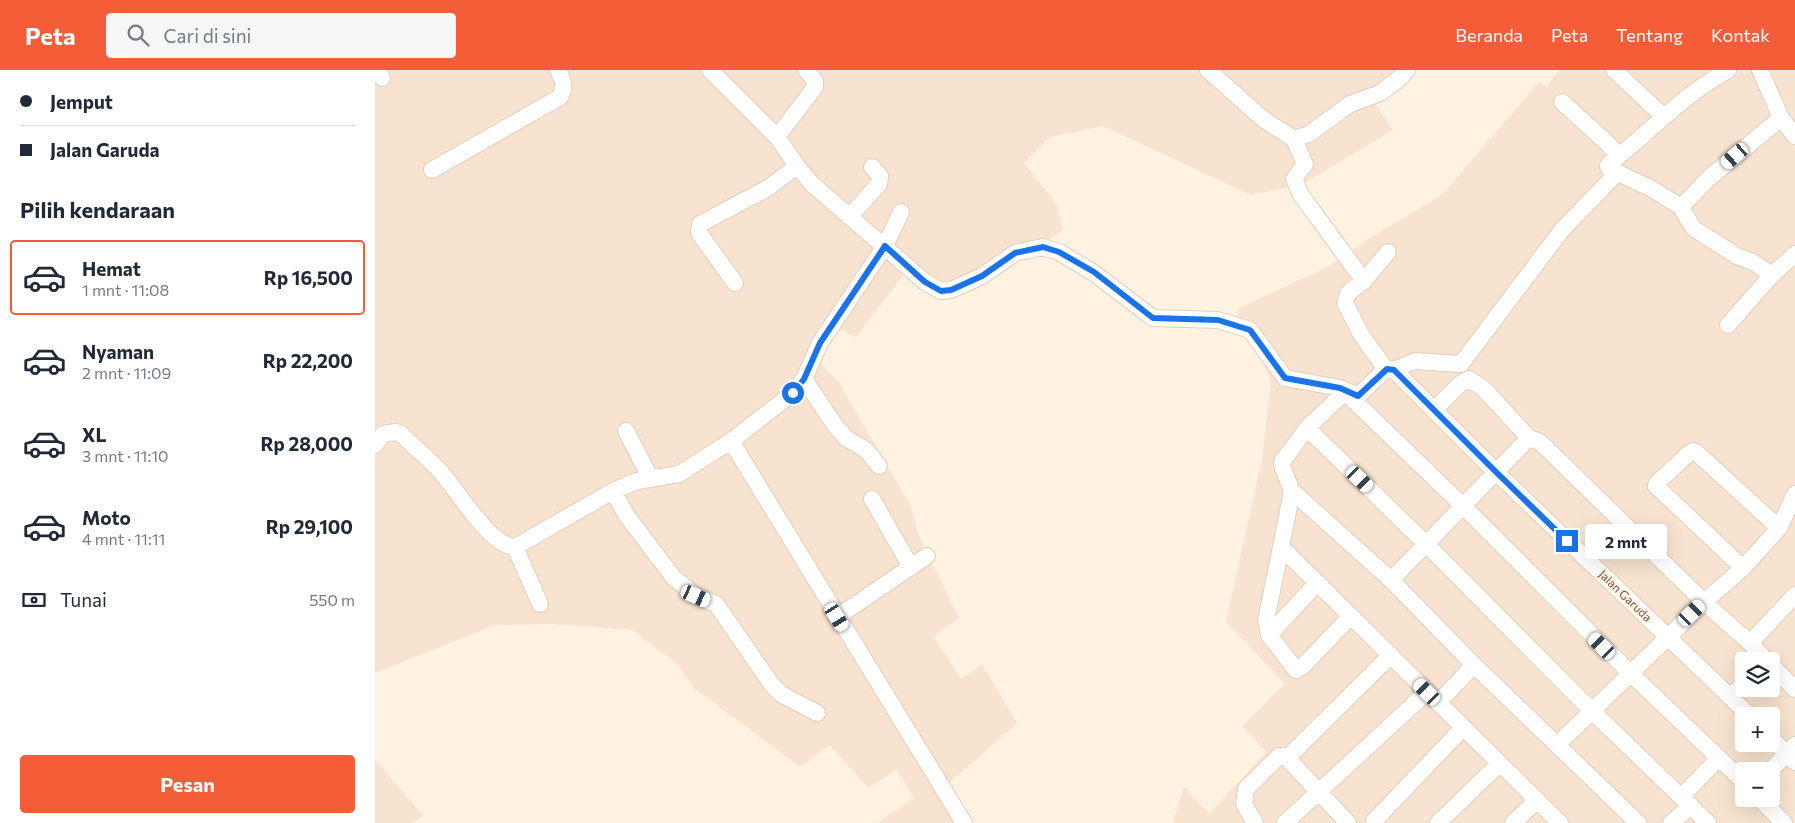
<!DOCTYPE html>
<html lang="id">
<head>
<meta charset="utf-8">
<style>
	body { margin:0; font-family:Commissioner,sans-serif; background:#f6f6f7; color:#1f2937; height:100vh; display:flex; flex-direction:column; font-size:19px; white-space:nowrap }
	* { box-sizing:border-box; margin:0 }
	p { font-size:16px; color:#747a83 }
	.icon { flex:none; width:28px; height:28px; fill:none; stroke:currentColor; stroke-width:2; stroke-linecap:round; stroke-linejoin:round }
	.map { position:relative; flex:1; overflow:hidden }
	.panel { display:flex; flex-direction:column; background:#fff; width:375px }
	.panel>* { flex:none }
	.top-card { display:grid; align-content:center; height:110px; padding:0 20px; background:#fff }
	.controls { position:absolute; left:1360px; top:582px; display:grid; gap:10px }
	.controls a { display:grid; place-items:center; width:45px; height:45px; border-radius:5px; background:#fff; box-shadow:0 5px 20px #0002; font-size:25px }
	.end { position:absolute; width:22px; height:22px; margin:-11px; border:6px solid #1a73e8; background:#fff; box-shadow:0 0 0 2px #fff }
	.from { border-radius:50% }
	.bubble { position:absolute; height:35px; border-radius:5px; background:#fff; box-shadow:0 5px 20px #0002; font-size:16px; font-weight:700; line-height:35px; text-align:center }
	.car { position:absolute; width:15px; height:30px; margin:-15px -8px; border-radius:6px; box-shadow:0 0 4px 1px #0007; background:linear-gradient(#fff 24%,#345 0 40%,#fff 0 76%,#345 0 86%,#fff 0) }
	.top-card b { display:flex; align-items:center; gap:18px; height:48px; font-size:19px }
	.top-card b+b { border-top:1px solid #e0e1e3 }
	.top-card i { width:12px; height:12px; background:#1f2937 }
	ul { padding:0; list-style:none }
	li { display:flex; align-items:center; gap:15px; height:75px; margin:0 10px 8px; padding:0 10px; border:2px solid transparent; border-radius:5px }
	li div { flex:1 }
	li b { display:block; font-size:19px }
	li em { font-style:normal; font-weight:700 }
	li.on { border-color:#f55d39 }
	li>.icon { width:45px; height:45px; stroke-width:1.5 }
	h2 { padding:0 20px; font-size:22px; line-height:60px }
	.pay { display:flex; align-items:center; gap:12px; height:55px; padding:0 20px; font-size:19px }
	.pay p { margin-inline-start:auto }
	.button { display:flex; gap:10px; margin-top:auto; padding:10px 20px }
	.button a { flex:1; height:58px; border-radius:5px; background:#f55d39; color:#fff; font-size:20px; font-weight:700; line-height:58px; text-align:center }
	header { display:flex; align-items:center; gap:30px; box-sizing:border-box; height:70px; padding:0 25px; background:#f55d39; color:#fff }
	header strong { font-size:24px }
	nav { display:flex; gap:28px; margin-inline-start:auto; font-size:18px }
	.search { width:350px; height:45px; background:#f6f6f7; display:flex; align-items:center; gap:12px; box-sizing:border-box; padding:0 18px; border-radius:5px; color:#747a83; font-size:19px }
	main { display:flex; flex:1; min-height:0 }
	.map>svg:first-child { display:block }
</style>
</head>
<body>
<header>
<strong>Peta</strong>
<div class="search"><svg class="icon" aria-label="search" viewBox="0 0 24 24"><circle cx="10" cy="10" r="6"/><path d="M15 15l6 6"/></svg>Cari di sini</div>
<nav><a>Beranda</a><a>Peta</a><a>Tentang</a><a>Kontak</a></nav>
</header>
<main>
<section class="panel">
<div class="top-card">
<b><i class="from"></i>Jemput</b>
<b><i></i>Jalan Garuda</b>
</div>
<h2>Pilih kendaraan</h2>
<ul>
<li class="on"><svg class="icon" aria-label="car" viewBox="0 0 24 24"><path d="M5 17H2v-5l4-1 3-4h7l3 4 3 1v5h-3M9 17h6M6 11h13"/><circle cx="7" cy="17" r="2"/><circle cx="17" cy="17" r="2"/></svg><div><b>Hemat</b><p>1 mnt · 11:08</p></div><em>Rp 16,500</em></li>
<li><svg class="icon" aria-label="car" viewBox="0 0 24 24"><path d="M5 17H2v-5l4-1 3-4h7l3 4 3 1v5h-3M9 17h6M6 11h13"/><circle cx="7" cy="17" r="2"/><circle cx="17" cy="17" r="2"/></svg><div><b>Nyaman</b><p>2 mnt · 11:09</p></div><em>Rp 22,200</em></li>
<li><svg class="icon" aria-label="car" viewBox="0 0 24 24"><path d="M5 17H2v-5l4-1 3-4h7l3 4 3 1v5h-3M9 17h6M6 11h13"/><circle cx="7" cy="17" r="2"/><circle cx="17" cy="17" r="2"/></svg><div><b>XL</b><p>3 mnt · 11:10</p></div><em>Rp 28,000</em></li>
<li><svg class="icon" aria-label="car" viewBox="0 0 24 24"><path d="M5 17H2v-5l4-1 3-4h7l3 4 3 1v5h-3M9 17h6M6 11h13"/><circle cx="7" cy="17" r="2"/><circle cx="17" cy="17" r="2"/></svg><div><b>Moto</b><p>4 mnt · 11:11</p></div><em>Rp 29,100</em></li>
</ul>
<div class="pay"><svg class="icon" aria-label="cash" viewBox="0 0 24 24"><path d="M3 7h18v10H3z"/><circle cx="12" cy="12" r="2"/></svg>Tunai<p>550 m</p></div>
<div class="button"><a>Pesan</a></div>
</section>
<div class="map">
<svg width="1420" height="753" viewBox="0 0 1420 753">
	<rect width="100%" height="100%" fill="#fff2e1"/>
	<path fill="#f7e3cf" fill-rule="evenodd" d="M0,0H1042L1000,34L1018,60L926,115L876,125L728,56L675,67L649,93L682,135L688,160L663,177L566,223L530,203L481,267L461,258L443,290L464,313L536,437L544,467L584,548L559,567L586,609L607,594L642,653L574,713L594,753H502L539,728L522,699L493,718L455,675L425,697L320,619L301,593L257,560L177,554L120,555L0,603Z
		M1185,0H1420V753H798L809,716L834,744L891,682L867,656L910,614L851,552L887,390L896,312L885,283L863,257L864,238L951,198L995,168L1067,125L1165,11L1171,17ZM1369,591H1396V619H1369ZM1369,646H1396V674H1369ZM1369,701H1396V729H1369Z
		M0,689L48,746L37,753H0Z"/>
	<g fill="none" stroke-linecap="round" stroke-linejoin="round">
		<defs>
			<path id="minor" d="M3,0L7,8
				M335,0L402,67L422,96L437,114L550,212L566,221L576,220L607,206L640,183L668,177L684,182L719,203L778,248L843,250L875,260L910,308L965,318L983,326L1011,299
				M833,0L888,49L919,69L930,94L919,109L926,125L989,211
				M1239,0L1288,46
				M1353,0C1308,25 1275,62 1235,93L1233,96L1235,99L1277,119L1306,137L1318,158L1362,186L1378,192L1397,205
				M1385,0L1406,48L1420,66
				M1187,32L1232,73L1244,86
				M402,67L440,17V11L431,0
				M919,69L934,64L975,34L1005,23L1025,8L1032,0
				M57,100L185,27C191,17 188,10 183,0
				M1306,137L1334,108L1406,48
				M474,147L504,114L505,106L497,97
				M1013,182L989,211L974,222L970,233L987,266L1011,299L1019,300L1040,291L1086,294L1186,161L1242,103
				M360,213L324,163L325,154L393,118L422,96
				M1353,255L1395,207L1420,184
				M1019,300L1121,402L1375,646
				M429,309L461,357L471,368L491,380L504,396
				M970,322L932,358L907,392L908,399L917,421L1016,510L1099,595L1263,753
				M970,322L1088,436L1255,603L1369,712
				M1059,340L1085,314L1094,309L1108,318L1154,368L1165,372L1329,532L1375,573L1392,591
				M932,358L1051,474L1216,640L1333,753
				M251,361L276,409
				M356,371L589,753
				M0,375L8,364L21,362L26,364C39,377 53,388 65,401C82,420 115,476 140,477L238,421L262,411L304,404L356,371L418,323L429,309L445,273L510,176L526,142
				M238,421L252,446L298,507L321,526L341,534L397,615L406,624L442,643
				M917,421L906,477L1185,753
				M497,429L536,497
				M140,477L165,534
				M906,477L891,550L894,565L921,600L928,596L975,547
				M1368,498L1281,416L1282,413L1313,384L1318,381L1322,383L1404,458
				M1016,510L1154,368
				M462,547L552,486
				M894,565L942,513
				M1375,573L1420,525
				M1396,595L1420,619
				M1356,626L1369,614
				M1063,633L1099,595
				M1396,668L1420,692
				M1182,675L1329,532L1368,498L1404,458L1420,424
				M912,688L1016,585
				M1395,701L1420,675
				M1307,726L1344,688
				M1385,729L1409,753
				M999,751L1088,658
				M880,753L869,734L871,719L904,686H910L973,753
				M910,753L1052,622
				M1063,753L1124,694
				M1138,753L1162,730
				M1296,753L1316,736"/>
		</defs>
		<use href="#minor" stroke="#e4cebc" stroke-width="18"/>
		<use href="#minor" stroke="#fff" stroke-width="16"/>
	</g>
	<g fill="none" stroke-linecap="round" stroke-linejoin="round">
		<path stroke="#1a73e8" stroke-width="6" d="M418,323L429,309L445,273L510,176L550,212L566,221L576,220L607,206L640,183L668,177L684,182L719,202L778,248L843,250L875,260L910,308L965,318L983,326L1012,299L1019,300L1121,402L1192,471"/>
	</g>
	<g text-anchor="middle" stroke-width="5" stroke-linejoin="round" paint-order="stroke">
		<g font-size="12" fill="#785645" stroke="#fff6ea">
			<text transform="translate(1250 526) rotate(44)" y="4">Jalan Garuda</text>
		</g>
	</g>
</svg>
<div class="controls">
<a><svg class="icon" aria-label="layers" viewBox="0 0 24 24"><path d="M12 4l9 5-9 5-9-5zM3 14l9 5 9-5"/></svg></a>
<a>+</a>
<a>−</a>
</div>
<i class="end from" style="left:418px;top:323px"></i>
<i class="end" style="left:1192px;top:471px"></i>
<div class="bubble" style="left:1210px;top:454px;width:82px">2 mnt</div>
<i class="car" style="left:1360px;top:86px;rotate:229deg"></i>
<i class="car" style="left:985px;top:409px;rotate:134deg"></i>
<i class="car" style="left:321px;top:526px;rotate:114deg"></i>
<i class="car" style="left:1317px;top:543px;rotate:46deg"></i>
<i class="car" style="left:462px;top:547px;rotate:148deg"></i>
<i class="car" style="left:1227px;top:576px;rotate:315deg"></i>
<i class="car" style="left:1052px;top:622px;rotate:315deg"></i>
</div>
</main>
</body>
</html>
